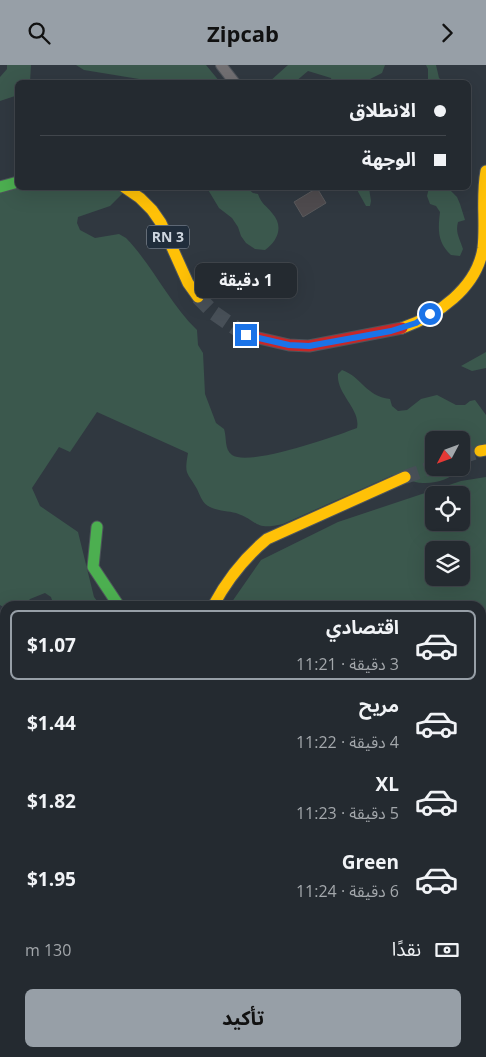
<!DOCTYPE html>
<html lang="ar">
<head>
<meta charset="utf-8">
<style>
	body { margin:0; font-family:"Open Sans","Noto Sans Arabic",sans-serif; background:#30363c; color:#f1f3f6; direction:rtl; height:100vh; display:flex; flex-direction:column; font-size:19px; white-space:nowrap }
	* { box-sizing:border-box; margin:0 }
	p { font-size:16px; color:#a3a7ab }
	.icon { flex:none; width:28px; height:28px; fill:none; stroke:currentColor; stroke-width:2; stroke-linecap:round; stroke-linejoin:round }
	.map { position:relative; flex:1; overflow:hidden; direction:ltr }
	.details { position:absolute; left:0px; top:536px; width:486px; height:456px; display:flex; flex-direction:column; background:#242a30; border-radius:15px 15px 0 0; box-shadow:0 5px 20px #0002,0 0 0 1px #41464c; direction:rtl }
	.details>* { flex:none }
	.banner { position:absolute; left:15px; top:15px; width:456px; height:110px; border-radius:8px; box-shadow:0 5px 20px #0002,0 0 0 1px #41464c; direction:rtl; display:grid; align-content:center; height:110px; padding:0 25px; background:#242a30 }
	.needle { width:32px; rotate:229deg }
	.buttons { position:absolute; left:425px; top:366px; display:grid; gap:10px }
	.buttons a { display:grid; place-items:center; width:45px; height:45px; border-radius:8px; background:#242a30; box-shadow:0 5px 20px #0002,0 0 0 1px #41464c; font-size:25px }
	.end { position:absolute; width:22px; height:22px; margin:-11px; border:6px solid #1a73e8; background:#fff; box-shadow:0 0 0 2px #fff }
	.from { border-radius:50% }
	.bubble { position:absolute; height:35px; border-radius:8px; background:#242a30; box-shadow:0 5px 20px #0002,0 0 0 1px #41464c; font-size:16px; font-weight:700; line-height:35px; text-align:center; direction:rtl }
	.banner b { display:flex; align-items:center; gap:18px; height:48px; font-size:19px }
	.banner b+b { border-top:1px solid #41464c }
	.banner i { width:12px; height:12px; background:#f1f3f6 }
	ul { padding:9px 0 0; list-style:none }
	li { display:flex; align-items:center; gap:15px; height:70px; margin:0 10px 8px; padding:0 15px; border:2px solid transparent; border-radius:8px }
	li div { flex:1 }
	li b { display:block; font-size:19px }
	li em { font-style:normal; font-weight:700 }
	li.active { border-color:#979fa7 }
	li>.icon { width:45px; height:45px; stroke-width:1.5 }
	.pay { display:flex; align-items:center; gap:12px; height:55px; padding:0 25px; font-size:19px }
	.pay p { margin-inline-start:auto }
	.action { display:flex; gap:10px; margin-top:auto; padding:10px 25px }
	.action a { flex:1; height:58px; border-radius:8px; background:#979fa7; color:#111; font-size:20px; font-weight:700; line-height:58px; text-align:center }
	header { display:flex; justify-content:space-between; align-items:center; height:65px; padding:0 25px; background:#979fa7; color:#111; font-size:22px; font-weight:700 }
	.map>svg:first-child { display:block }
</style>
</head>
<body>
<header><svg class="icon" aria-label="forward" viewBox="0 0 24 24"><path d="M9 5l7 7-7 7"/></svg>Zipcab<svg class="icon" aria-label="search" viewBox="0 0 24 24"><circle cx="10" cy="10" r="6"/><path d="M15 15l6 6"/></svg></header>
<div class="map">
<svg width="486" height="992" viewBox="0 0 486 992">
	<rect width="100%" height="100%" fill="#303840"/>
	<path fill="#3b584d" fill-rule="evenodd" d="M7,0H31L30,17L18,18L17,33L15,31L0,36V12L7,4Z
		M76,0H206L220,17H143L139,14L84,5Z
		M288,0H385L382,8L370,14L369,17H332L331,13L308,6L295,17H269Z
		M426,0H436L439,13L444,17H428V4Z
		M18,122H111L123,128L110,141L78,152L77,158L80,165L95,173L119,169L126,173C153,201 169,238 197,265L198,280L203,288L205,329L216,358L224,364C227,373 224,384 232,390C249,402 336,371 357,363C361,344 336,329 338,309L342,305C362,312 365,331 390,334L392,341L398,346L407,345L421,334L437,330L456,340H465L470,336L475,335L486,350V382C464,397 455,419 423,418C412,418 404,411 393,410L283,459C254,466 259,456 236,448C228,446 218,446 210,442C202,438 201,432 197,424C187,406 184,411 188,388L97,347L70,387L59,382L32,423L40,441L78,467L94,532L101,541H54L51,532L45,528L30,534L24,541H5V543L0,540V126ZM434,375H461V402H434Z
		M207,123H247L253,128L258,129C262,140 266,140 272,148C284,161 278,176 265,185L255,184L246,178L241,171L238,162L232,153L219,143Z
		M356,123H369L371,136L370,141H366Z
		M448,123L457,132L460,139L465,155L458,157C455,168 460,174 463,184L460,191L451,190C437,177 438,164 440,147L436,141L430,139L427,131L429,123Z
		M486,287V303L472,306L461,301Z
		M486,412V612L481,611V541H229L261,495L338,457L461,416ZM434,430H461V458H434ZM434,485H461V512H434Z
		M481,647H486V923L481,918Z"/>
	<path fill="#4f4b4e" stroke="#5a5a5c" d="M317,123L326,138L303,152L294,137Z"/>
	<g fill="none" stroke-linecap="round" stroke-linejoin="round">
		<path stroke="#485058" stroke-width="14" stroke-dasharray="14 7" stroke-linecap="butt" d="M461,392L480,386
			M405,412L434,402"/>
		<path stroke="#485058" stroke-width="15" stroke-dasharray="15 8" stroke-linecap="butt" d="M198,232L214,248L246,270"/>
		<defs>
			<path id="street" d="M221,0L235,18
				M210,988L214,992"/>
			<path id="fast" d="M0,122L18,117
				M97,462L93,502L119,541
				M0,764L5,765"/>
			<path id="slow" d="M124,122L140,133L152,145L161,158L188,218L198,232
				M402,263C437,251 477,223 483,183C486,157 481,132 486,106
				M480,386L486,385
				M213,541C227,515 244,493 267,474L405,412"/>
			<path id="jam" d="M246,270L289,280L309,281L402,263"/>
		</defs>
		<use href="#street" stroke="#4e545b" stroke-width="12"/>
		<use href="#fast" stroke="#4e545b" stroke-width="13"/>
		<use href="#slow" stroke="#4e545b" stroke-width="13"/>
		<use href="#jam" stroke="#4e545b" stroke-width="13"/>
		<use href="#street" stroke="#716f72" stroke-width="10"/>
		<use href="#fast" stroke="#4caf50" stroke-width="11"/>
		<use href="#slow" stroke="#ffc107" stroke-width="11"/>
		<use href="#jam" stroke="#c62828" stroke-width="11"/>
	</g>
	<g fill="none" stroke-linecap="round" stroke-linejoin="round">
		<path stroke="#1a73e8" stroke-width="6" d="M246,270L289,280L309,281L391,266L416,258L430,249"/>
	</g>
	<g text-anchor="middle" stroke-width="4" stroke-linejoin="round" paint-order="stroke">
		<rect fill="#202d3b" stroke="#9aa3ae" stroke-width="1" x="147" y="160.5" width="42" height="23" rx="4"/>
		<g font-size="14" font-weight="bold" fill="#ced6df">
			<text x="168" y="177">RN 3</text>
		</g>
	</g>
</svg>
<div class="buttons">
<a><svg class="needle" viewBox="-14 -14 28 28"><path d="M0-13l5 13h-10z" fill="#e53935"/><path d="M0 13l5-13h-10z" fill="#a3a7ab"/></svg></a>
<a><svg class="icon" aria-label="locate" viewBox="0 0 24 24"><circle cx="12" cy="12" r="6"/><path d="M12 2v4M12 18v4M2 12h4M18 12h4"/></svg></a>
<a><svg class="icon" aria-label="layers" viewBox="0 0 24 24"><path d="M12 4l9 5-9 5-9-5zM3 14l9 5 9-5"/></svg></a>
</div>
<i class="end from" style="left:430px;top:249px"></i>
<i class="end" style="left:246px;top:270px"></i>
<div class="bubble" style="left:195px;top:198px;width:102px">1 دقيقة</div>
<div class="banner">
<b><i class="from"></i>الانطلاق</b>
<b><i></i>الوجهة</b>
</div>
<section class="details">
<ul>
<li class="active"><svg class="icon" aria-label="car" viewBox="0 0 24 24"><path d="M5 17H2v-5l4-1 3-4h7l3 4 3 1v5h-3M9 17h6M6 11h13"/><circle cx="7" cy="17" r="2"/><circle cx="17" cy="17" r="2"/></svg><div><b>اقتصادي</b><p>3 دقيقة · 11:21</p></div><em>$1.07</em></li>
<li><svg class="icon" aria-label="car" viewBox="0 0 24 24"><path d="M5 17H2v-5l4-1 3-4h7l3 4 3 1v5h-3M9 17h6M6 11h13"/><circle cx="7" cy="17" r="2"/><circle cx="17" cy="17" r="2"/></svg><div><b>مريح</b><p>4 دقيقة · 11:22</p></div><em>$1.44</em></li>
<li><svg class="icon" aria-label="car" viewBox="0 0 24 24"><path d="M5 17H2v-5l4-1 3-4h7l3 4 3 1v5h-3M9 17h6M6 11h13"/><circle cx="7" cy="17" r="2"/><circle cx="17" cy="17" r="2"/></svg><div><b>XL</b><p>5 دقيقة · 11:23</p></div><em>$1.82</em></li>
<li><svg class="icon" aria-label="car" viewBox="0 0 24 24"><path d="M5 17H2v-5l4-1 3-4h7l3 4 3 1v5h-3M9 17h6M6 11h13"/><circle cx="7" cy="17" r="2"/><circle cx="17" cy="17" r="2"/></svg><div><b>Green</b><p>6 دقيقة · 11:24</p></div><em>$1.95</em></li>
</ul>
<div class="pay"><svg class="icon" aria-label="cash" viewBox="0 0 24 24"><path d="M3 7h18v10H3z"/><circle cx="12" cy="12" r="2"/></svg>نقدًا<p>130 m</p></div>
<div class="action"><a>تأكيد</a></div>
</section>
</div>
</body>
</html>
